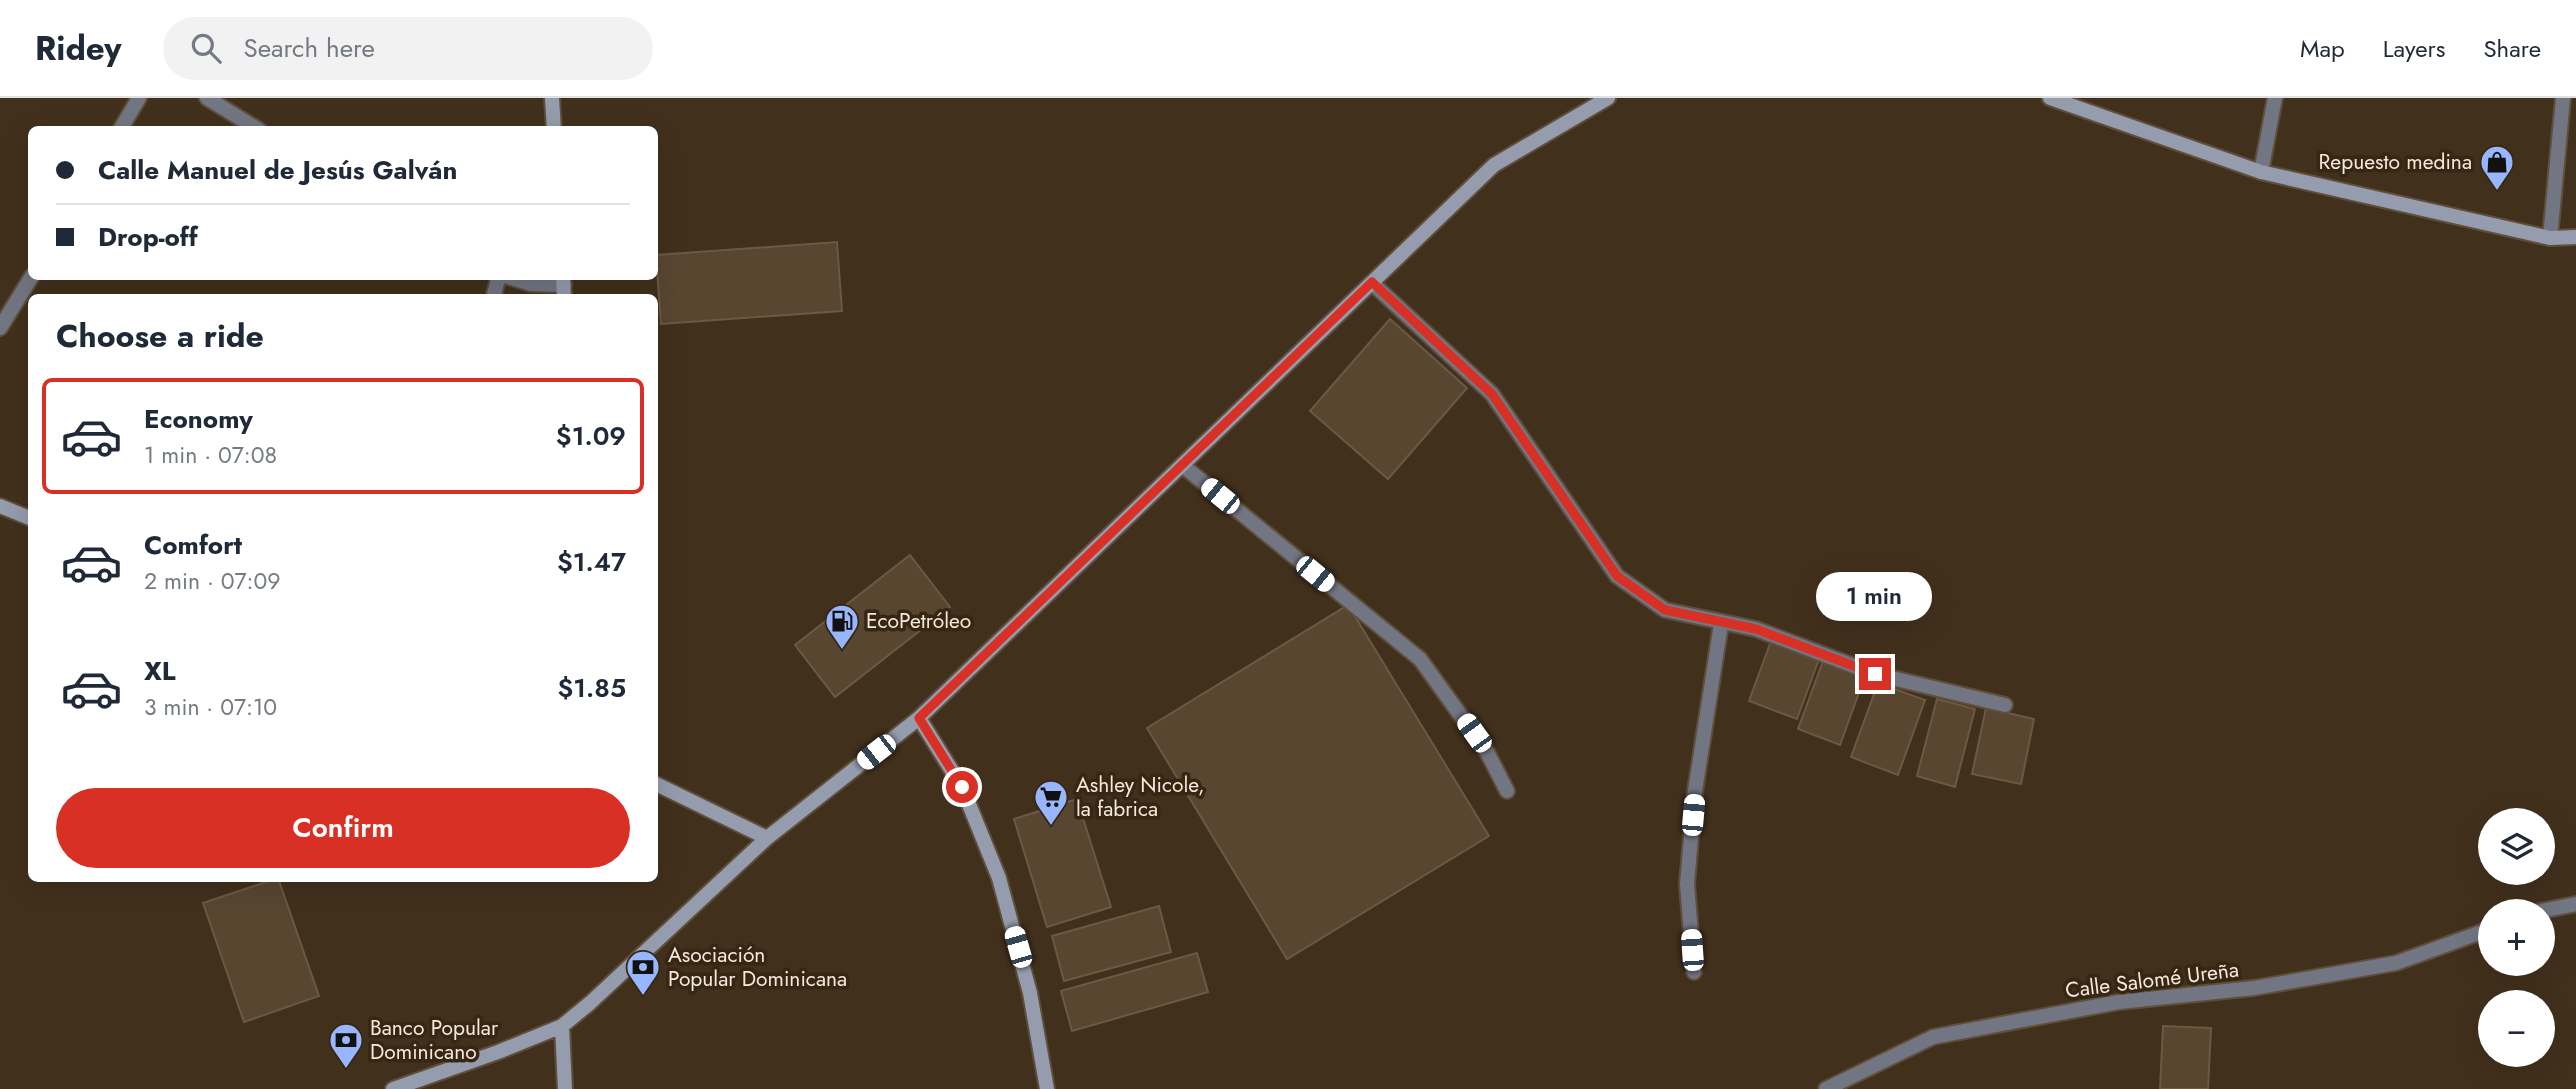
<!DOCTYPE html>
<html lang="en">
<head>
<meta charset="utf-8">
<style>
	body { margin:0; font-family:Jost,sans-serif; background:#f2f2f3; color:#1f2937; height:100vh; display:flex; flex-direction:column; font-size:26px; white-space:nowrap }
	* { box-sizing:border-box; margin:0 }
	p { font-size:23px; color:#747a83 }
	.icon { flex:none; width:38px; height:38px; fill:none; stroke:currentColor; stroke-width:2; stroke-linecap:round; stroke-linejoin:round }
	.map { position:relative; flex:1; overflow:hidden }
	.panel { position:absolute; left:28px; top:196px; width:630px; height:588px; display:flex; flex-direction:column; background:#fff; border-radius:10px; box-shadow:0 7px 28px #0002 }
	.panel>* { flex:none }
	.top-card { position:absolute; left:28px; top:28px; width:630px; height:154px; border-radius:10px; box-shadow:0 7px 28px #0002; display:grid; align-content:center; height:154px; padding:0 28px; background:#fff }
	.buttons { position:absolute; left:2478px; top:710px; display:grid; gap:14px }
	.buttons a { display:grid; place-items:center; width:77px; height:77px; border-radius:50%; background:#fff; box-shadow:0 7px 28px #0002; font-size:35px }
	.end { position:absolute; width:32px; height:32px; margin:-16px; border:9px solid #d93025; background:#fff; box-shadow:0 0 0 4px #fff }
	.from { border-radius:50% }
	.bubble { position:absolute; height:49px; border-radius:24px; background:#fff; box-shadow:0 7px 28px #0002; font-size:23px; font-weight:600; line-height:49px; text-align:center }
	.car { position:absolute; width:21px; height:42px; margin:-21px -10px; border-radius:9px; box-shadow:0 0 5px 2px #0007; background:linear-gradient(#fff 24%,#345 0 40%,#fff 0 76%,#345 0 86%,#fff 0) }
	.top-card b { display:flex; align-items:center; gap:24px; height:66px; font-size:26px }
	.top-card b+b { border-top:2px solid #e0e1e3 }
	.top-card i { width:18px; height:18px; background:#1f2937 }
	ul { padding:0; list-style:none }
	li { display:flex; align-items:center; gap:21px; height:116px; margin:0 14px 10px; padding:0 14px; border:4px solid transparent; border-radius:10px }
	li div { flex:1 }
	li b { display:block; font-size:26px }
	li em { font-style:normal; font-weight:600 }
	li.current { border-color:#d93025 }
	li>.icon { width:63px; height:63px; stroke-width:1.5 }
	h2 { padding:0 28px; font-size:32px; line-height:84px }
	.cta { display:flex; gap:14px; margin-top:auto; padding:14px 28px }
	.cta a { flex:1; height:80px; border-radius:42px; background:#d93025; color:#fff; font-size:28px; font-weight:600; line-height:80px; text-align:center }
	header { display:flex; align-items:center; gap:42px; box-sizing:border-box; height:98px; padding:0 35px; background:#fff; border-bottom:2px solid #e0e1e3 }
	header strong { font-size:33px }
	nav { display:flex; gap:38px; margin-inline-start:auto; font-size:24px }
	.search { width:490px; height:63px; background:#f2f2f3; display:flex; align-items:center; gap:18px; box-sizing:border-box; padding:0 24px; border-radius:38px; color:#747a83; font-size:26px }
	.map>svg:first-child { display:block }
</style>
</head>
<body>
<header>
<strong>Ridey</strong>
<div class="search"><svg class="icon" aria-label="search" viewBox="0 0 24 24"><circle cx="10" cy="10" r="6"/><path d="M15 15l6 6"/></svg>Search here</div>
<nav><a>Map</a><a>Layers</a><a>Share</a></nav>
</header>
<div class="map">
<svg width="2576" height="991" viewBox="0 0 2576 991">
	<rect width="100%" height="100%" fill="#41301c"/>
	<path fill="#584631" stroke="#6b5944" stroke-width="2" d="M837,144L842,213L661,226L656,157Z
		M1390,221L1467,290L1388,381L1310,313Z
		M910,457L950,509L835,599L795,547Z
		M1348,507L1489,738L1287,861L1147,630Z
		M1771,543L1819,561L1797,621L1749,603Z
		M1823,563L1865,578L1840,647L1798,631Z
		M1878,585L1925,602L1898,677L1851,659Z
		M1937,601L1975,611L1955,689L1917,678Z
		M1986,610L2034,621L2021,686L1972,676Z
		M1077,701L1111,809L1047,829L1014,721Z
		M278,780L319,898L244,924L203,805Z
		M1159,808L1171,854L1064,883L1052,838Z
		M1197,855L1208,894L1072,933L1061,893Z
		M2163,928L2211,930L2208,991H2160Z"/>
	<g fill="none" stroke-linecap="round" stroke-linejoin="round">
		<defs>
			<path id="street" d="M207,0L259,32
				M120,32L139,0
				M2261,74L2275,0
				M2550,140L2563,0
				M505,178L531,186L564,187
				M1372,185L1492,296L1617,478L1665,512L1756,531L1875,576L2005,607
				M493,200L499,178
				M0,230L32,178
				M1182,367L1420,561L1487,654L1507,693
				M2536,814L2576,806
				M1694,874L1687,786L1695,693L1721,526
				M1826,991L1933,939L2119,904L2254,890L2396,865L2490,831"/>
			<path id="secondary" d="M552,0L554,32
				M2050,0L2261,74L2550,140L2576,139
				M563,178L564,200
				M0,408L32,421
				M919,620L962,689L999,780L1030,895L1047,991
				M654,685L767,740
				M562,928L565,991
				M393,991L498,954L562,928L590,905L767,740L919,620L1494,67L1608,0"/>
		</defs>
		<use href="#street" stroke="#5e4e3b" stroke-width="18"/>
		<use href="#secondary" stroke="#5e4e3b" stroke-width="18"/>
		<use href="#street" stroke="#727682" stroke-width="14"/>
		<use href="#secondary" stroke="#949cad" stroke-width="14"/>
	</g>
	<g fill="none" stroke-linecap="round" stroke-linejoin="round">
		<path stroke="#d93025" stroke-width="9" d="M962,689L919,620L1372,184L1492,296L1617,478L1665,512L1756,531L1875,576"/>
	</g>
	<defs>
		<symbol id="shop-pin" viewBox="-11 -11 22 30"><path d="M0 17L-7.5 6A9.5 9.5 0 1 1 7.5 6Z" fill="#97b6fd" stroke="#362612"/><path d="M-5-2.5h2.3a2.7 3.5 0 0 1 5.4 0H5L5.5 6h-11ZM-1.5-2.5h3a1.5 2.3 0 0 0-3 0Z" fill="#111"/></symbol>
		<symbol id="fuel-pin" viewBox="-11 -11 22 30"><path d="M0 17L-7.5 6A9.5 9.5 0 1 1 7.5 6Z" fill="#97b6fd" stroke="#362612"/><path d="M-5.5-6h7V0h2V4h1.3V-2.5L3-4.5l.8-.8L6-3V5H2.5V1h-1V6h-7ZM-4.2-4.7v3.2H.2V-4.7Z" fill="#111"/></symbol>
		<symbol id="supermarket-pin" viewBox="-11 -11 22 30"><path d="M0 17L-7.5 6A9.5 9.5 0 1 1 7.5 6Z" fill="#97b6fd" stroke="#362612"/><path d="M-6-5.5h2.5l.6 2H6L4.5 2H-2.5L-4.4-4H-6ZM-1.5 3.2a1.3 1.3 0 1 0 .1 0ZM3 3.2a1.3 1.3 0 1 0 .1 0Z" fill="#111"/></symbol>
		<symbol id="bank-pin" viewBox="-11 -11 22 30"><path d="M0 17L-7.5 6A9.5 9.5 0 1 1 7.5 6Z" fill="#97b6fd" stroke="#362612"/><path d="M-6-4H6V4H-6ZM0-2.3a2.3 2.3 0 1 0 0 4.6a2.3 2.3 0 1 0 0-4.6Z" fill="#111"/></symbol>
	</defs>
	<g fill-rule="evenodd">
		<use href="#shop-pin" x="2478" y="45" width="38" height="52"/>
		<use href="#fuel-pin" x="823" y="504" width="38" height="52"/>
		<use href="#supermarket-pin" x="1032" y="680" width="38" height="52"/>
		<use href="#bank-pin" x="624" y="850" width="38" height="52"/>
		<use href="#bank-pin" x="327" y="923" width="38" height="52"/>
	</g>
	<g text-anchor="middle" stroke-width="7" stroke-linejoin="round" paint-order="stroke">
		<g font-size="21" fill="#f4e9dd" stroke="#362612" text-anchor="start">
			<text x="2472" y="71" text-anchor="end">Repuesto medina</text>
			<text x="866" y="530">EcoPetróleo</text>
			<text x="1076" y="694">Ashley Nicole,<tspan x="1076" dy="24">la fabrica</tspan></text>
			<text x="668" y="864">Asociación<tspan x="668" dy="24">Popular Dominicana</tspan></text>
			<text x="370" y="937">Banco Popular<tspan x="370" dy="24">Dominicano</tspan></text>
		</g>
		<g font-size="21" fill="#f4e9dd" stroke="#362612">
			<text transform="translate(2152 882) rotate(-7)" y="7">Calle Salomé Ureña</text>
		</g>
	</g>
</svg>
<div class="buttons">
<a><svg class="icon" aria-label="layers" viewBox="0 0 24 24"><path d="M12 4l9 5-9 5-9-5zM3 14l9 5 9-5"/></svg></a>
<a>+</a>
<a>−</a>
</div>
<i class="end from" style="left:962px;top:689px"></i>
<i class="end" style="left:1875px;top:576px"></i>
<div class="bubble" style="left:1816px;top:474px;width:116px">1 min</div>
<i class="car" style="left:1220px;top:398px;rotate:309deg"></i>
<i class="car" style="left:1315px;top:476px;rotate:129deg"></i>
<i class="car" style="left:1474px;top:635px;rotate:324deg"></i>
<i class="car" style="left:876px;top:654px;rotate:232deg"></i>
<i class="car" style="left:1693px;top:717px;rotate:5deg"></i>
<i class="car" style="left:1018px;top:849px;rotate:344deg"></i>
<i class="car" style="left:1692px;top:852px;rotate:356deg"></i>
<div class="top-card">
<b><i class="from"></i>Calle Manuel de Jesús Galván</b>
<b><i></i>Drop-off</b>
</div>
<section class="panel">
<h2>Choose a ride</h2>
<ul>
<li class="current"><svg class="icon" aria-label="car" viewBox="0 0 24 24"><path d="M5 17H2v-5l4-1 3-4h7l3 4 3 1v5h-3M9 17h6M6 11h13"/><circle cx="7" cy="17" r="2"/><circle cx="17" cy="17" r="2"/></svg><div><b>Economy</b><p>1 min · 07:08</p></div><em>$1.09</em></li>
<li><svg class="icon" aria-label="car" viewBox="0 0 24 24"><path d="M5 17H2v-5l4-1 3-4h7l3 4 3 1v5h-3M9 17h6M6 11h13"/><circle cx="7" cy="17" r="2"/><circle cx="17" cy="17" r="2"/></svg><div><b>Comfort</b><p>2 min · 07:09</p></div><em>$1.47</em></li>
<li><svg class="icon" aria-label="car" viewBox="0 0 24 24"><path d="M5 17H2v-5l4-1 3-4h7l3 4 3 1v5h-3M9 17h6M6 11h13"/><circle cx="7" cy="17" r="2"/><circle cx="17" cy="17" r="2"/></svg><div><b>XL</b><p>3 min · 07:10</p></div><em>$1.85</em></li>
</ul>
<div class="cta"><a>Confirm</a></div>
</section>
</div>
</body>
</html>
